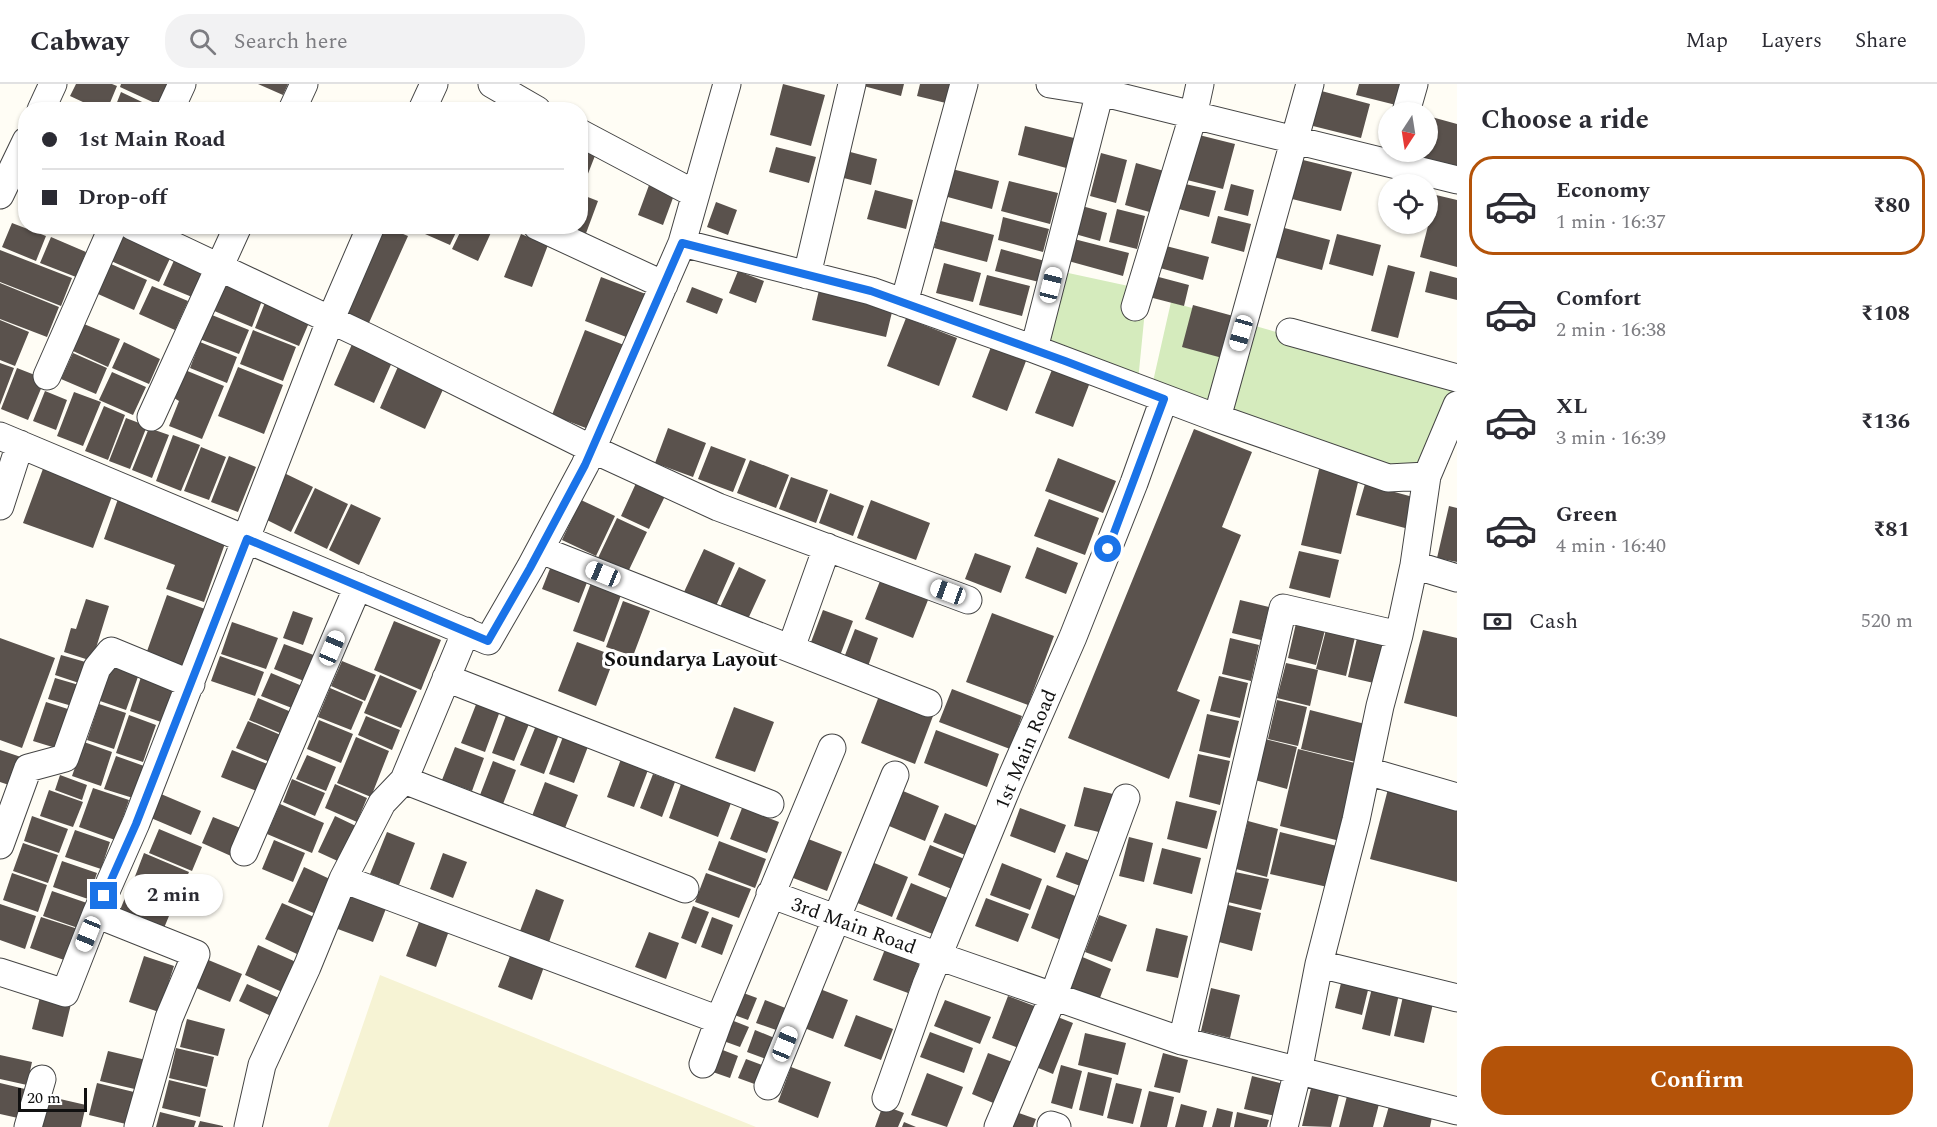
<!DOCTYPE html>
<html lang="en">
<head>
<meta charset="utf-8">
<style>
	body { margin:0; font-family:Spectral,serif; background:#f2f2f3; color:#2b2b33; height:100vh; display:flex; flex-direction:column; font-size:22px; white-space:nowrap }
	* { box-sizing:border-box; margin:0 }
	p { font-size:20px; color:#7c7c81 }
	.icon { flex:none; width:33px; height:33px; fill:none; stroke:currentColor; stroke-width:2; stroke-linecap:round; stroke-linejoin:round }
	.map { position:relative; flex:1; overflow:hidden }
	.drawer { display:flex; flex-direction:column; background:#fff; width:480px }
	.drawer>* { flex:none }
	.hud { position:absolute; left:18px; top:18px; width:570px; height:132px; border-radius:24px; box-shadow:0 2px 4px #0004; display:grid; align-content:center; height:132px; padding:0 24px; background:#fff }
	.needle { width:39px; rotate:192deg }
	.controls { position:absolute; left:1378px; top:18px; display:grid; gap:12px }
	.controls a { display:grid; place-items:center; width:60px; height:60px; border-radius:50%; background:#fff; box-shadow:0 2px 4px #0004; font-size:30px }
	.scale { position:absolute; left:18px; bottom:15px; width:69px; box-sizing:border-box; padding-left:6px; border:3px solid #111; border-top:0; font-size:16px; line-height:21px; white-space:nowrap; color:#111; -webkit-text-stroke:4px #fff; paint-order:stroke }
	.end { position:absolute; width:27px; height:27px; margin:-14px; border:8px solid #1a73e8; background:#fff; box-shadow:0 0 0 3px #fff }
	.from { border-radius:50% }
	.bubble { position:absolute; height:42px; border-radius:21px; background:#fff; box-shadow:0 2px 4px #0004; font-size:20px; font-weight:700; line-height:42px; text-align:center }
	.car { position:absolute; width:18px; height:36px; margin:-18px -9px; border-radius:8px; box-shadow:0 0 4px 2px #0007; background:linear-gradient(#fff 24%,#345 0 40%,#fff 0 76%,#345 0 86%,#fff 0) }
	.hud b { display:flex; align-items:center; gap:21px; height:57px; font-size:22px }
	.hud b+b { border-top:2px solid #e1e1e2 }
	.hud i { width:15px; height:15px; background:#2b2b33 }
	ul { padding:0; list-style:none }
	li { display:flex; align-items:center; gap:18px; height:99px; margin:0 12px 9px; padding:0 12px; border:3px solid transparent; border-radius:24px }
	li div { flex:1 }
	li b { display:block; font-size:22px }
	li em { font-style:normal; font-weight:700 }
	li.active { border-color:#b45309 }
	li>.icon { width:54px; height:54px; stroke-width:1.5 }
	h2 { padding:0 24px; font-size:27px; line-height:72px }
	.pay { display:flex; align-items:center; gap:15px; height:66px; padding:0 24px; font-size:22px }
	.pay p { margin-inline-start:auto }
	.button { display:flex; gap:12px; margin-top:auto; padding:12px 24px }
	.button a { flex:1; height:69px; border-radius:24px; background:#b45309; color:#fff; font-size:24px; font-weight:700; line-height:69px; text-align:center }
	header { display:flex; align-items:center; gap:36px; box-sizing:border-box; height:84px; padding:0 30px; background:#fff; border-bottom:2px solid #e1e1e2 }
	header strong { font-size:28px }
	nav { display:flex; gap:33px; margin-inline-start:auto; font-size:21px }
	.search { width:420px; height:54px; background:#f2f2f3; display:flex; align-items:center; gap:15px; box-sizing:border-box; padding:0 21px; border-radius:24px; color:#7c7c81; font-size:22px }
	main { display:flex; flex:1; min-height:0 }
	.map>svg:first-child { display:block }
</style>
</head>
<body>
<header>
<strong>Cabway</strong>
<div class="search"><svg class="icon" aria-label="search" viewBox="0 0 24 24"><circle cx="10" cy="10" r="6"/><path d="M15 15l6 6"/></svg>Search here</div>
<nav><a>Map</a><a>Layers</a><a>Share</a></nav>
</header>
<main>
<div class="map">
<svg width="1457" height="1043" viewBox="0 0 1457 1043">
	<rect width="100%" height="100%" fill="#fffdf5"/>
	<path fill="#f6f3d4" d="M380,891L756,1043H328Z"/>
	<path fill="#d5ebbd" d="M1059,187L1147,206L1138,297L1041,261Z
		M1171,218L1449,297L1457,312L1423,380L1389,386L1152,302Z"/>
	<path fill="#5a524d" d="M76,0H112L117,2L107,26H100L70,12Z
		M121,0H168L159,21L120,3Z
		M258,0H288L283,11Z
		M783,0L825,11L811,62L770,51Z
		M856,0H904L901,12Z
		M920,0H955L950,20L917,12Z
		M1359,0H1401L1396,21L1356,11Z
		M1314,5L1370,20L1361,54L1305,40Z
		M121,8L159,26H114Z
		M1428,32L1457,40V84L1406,71L1407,68H1428Z
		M1025,42L1078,55L1070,85L1018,71Z
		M1199,51L1235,60L1223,105L1187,96Z
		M580,57L598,64L584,100L580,99Z
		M776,63L816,73L809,99L769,88Z
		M839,65L877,75L871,101L832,91Z
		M1101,69L1127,76L1116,119L1090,112Z
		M1299,75L1352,88L1341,127L1288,114Z
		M1136,79L1164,87L1153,129L1125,121Z
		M952,85L999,97L992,125L944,112Z
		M652,93L677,103L663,141L638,131Z
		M1009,97L1058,109L1050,140L1001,127Z
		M1181,99L1216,107L1209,133L1175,124Z
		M1231,100L1254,106L1248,132L1224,126Z
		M875,106L913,116L906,145L867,135Z
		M580,110L598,117L585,152L561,143L580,142Z
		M1436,111L1457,116V183L1420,173Z
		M716,118L737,126L728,151L707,143Z
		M1082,122L1107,129L1100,157L1075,150Z
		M1117,125L1145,132L1137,165L1109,158Z
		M1218,132L1251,140L1244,168L1211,159Z
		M1003,133L1049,145L1043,168L998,156Z
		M941,137L994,151L987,178L934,164Z
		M12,139L46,152L36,177L2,163Z
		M384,142L408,152L368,241L344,230Z
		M407,142H422L420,148Z
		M428,142H459L450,161L425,150Z
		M463,142H494L478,177L452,165Z
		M1277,142L1330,156L1322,186L1270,172Z
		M125,147L173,168L159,198L111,177Z
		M521,150L548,161L532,203L504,193Z
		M1337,150L1381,161L1373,192L1329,180Z
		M51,153L86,168L76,193L40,179Z
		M1066,153L1129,169L1123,192L1061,175Z
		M1166,162L1209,173L1203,196L1160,184Z
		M1001,165L1045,177L1039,198L995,187Z
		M0,166L72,194L61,222L0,198Z
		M176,172L204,185L192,213L163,201Z
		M944,179L981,189L973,218L936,209Z
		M111,180L147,196L134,226L98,210Z
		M1388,181L1415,188L1398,254L1371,247Z
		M738,187L764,197L756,219L729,209Z
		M1430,187L1457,194V216L1425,208Z
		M987,191L1030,202L1022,232L979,221Z
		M1155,192L1189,201L1184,222L1149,213Z
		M601,193L651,212L634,256L585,237Z
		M223,198L263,214L252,243L212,226Z
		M0,199L59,223L47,253L0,235Z
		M152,202L188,217L175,246L139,230Z
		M692,203L723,215L717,230L686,218Z
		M819,206L893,224L886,253L812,236Z
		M266,216L311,234L299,262L255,244Z
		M1193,221L1237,233L1226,275L1182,263Z
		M207,229L249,246L239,270L197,254Z
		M906,234L957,254L939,302L887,282Z
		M0,236L29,248L15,282L0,276Z
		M84,240L120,255L108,283L73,267Z
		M253,246L296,263L283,297L240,280Z
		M585,246L624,261L591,346L552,331Z
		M124,258L160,275L149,300L112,284Z
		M200,258L237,273L227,299L190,284Z
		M353,258L393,276L374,319L334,301Z
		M991,263L1026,277L1007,327L972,313Z
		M73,269L107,284L96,310L61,295Z
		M400,278L446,299L425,345L380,324Z
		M1055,278L1092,293L1073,343L1035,329Z
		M0,279L14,284L0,321Z
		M238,283L283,301L264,350L218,332Z
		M17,284L45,295L28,336L1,325Z
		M185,286L224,302L202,355L169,342L179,317L174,314Z
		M112,288L146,303L133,331L99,316Z
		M45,307L67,316L56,346L33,337Z
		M74,308L101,318L83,362L57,352Z
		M104,322L125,331L108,376L85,367Z
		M126,334L147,342L130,385L109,377Z
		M149,344L169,351L152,394L132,386Z
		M668,344L706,359L693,393L655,379Z
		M1194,345L1252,368L1222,443L1241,451L1177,607L1200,616L1169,695L1068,654Z
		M173,351L200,361L181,407L156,397Z
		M711,362L746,375L733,408L698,395Z
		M201,363L226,373L209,416L184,407Z
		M229,372L256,383L238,428L211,418Z
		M1058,374L1116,397L1103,429L1045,407Z
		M750,376L789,391L776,424L737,409Z
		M1320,381L1360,390L1341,470L1301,461Z
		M44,382L114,407L93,464L23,439Z
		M282,388L313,403L291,448L261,433Z
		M791,393L828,406L816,439L779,425Z
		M637,397L666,410L649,445L621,432Z
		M1365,400L1413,413L1405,444L1356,431Z
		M315,404L348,420L327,465L294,449Z
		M830,409L864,422L853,452L819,439Z
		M118,415L227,454L204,518L166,505L175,481L104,455Z
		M1049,415L1099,434L1085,471L1034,452Z
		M581,416L615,432L596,472L562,456Z
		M871,416L930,439L916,476L857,454Z
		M351,420L381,434L359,481L329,466Z
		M1449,422L1457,424V478L1437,474Z
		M617,434L647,448L628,488L598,474Z
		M1037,463L1078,479L1066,510L1025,494Z
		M704,465L735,479L716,522L684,508Z
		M1299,467L1339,476L1330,514L1289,504Z
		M975,469L1011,482L1001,509L965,495Z
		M551,482L588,496L579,519L542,505Z
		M739,483L766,496L748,535L720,523Z
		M880,497L928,516L913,554L865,535Z
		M591,499L621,511L604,558L573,547Z
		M167,511L205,525L184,584L146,570Z
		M86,515L109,522L92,577L64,568L71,544L76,545Z
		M1240,516L1269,523L1261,556L1232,549Z
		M623,517L650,527L633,572L606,563Z
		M823,526L853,537L838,577L808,566Z
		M293,527L313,534L303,561L283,554Z
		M992,529L1054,552L1028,621L966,598Z
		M1297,535L1326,542L1316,581L1288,574Z
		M394,537L441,556L421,606L374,586Z
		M232,538L278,554L266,585L221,570Z
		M1327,542L1356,549L1346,592L1316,585Z
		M855,545L878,554L866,588L842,579Z
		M1423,546L1457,554V633L1404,619Z
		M1358,550L1388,557L1378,600L1348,593Z
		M0,554L55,574L22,664L0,656Z
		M1230,554L1259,561L1251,597L1222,590Z
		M577,558L615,572L596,622L558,607Z
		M284,560L319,573L309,599L274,585Z
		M61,571L89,579L82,600L55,591Z
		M220,572L264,588L255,612L211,597Z
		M342,577L376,591L365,617L331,602Z
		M1286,579L1318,586L1310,622L1277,614Z
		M112,581L139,590L126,626L100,617Z
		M271,589L307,604L297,626L261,612Z
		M380,591L417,607L401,644L364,629Z
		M1219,592L1248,599L1240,634L1210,627Z
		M141,593L173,604L161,638L130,627Z
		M55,594L79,601L72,622L48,615Z
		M330,604L363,618L351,646L318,633Z
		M952,605L1022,632L1010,665L939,638Z
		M879,612L933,632L915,680L861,659Z
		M258,614L296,630L287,652L249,636Z
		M1277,616L1307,623L1298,662L1268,655Z
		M46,618L71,626L59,665L33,657Z
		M477,618L500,627L485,668L461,659Z
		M99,620L126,629L114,665L87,656Z
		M734,623L774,638L755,688L715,674Z
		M508,626L531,635L514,677L492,669Z
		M1310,626L1369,641L1360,679L1301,665Z
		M1207,630L1239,637L1230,674L1199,667Z
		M129,631L156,641L143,678L116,669Z
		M366,632L400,646L392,666L358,651Z
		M319,636L353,650L341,679L307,665Z
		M248,637L283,652L272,679L236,664Z
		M537,639L560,648L544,690L520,681Z
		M936,646L999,670L987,703L924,679Z
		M564,650L589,660L574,699L549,690Z
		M356,653L389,667L371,713L337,699Z
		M1265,655L1297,663L1287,705L1255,696Z
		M84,658L112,668L101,702L72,692Z
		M455,663L484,674L472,707L442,696Z
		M1298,665L1359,680L1340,757L1280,742Z
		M0,666L21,673L12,702L0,698Z
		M232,666L270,681L259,708L221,693Z
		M1198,670L1230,677L1220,721L1189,713Z
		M307,671L336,683L326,707L296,695Z
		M116,672L144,682L133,714L104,705Z
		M621,675L648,686L634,723L607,713Z
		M493,677L516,686L503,720L480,711Z
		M653,690L675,698L662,733L640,724Z
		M60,691L87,701L82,716L55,706Z
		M292,695L325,709L315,732L283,718Z
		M545,698L578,711L565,744L532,732Z
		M335,700L367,714L357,738L325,724Z
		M681,700L731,719L718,753L669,734Z
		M1084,703L1117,711L1107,750L1074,742Z
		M93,704L129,716L115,756L79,743Z
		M1388,705L1457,722V798L1370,775Z
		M49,706L83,718L73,743L40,732Z
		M903,707L939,722L925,757L889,742Z
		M161,710L201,727L191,751L151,734Z
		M1176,717L1217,727L1207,765L1167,755Z
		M280,720L324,739L312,769L267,750Z
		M742,724L779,738L767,769L730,755Z
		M1020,724L1066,741L1055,769L1010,752Z
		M945,729L982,744L970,773L933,758Z
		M32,732L68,745L59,769L24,757Z
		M335,732L358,743L342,779L318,768Z
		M213,733L243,745L231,772L202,759Z
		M1248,737L1278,745L1267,793L1236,785Z
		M159,745L202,763L192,787L149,769Z
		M75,746L110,758L101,785L65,773Z
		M387,748L415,759L399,801L370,790Z
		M1280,748L1341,763L1332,804L1270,790Z
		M803,753L842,768L827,807L788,792Z
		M1129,753L1153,759L1144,798L1119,792Z
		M274,756L305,769L293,798L262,785Z
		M719,757L766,775L755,804L708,786Z
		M23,759L58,771L48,799L13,787Z
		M930,761L967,776L954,806L918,791Z
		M1162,764L1201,774L1192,810L1153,800Z
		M1066,768L1093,778L1083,803L1056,793Z
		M144,769L189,788L178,813L134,795Z
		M443,769L467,778L453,814L430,805Z
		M62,777L97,789L88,815L53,803Z
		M872,778L908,793L892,833L855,818Z
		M1002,779L1042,795L1030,826L990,811Z
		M304,783L332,796L316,830L288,818Z
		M1235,788L1269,795L1261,826L1228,818Z
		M12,789L47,801L38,828L3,816Z
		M706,789L751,805L739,834L695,818Z
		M132,797L176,815L164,844L120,826Z
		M911,799L950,815L935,851L896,835Z
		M1047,801L1083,815L1066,858L1031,844Z
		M536,805L564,816L549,858L520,847Z
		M52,807L87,819L78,844L43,832Z
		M349,808L387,822L373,858L335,844Z
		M986,814L1029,830L1018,858L975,842Z
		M282,819L314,833L297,870L265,855Z
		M0,820L36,832L25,865L0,856Z
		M1228,821L1261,829L1252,867L1219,858Z
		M693,822L709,828L696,860L681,854Z
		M1099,831L1127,841L1112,878L1085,868Z
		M41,833L78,845L67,877L30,864Z
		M421,833L450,844L436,883L406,872Z
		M712,833L733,841L722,871L701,863Z
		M1156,844L1188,852L1178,894L1146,887Z
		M649,848L679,859L666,895L635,883Z
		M258,861L296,878L282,908L245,891Z
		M885,865L920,878L908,909L873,896Z
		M512,867L545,880L532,916L498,903Z
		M144,872L174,882L159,928L129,918Z
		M1080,872L1111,885L1098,919L1067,908Z
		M206,875L242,890L230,918L194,903Z
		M1342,895L1369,902L1362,931L1335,924Z
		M247,900L279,914L271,932L239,917Z
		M815,903L848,916L833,955L799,942Z
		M1211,904L1240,911L1230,954L1201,947Z
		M1372,904L1399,910L1390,952L1362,945Z
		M738,907L757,914L748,936L729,929Z
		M1404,908L1434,915L1424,959L1394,952Z
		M1008,912L1037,923L1021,965L992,954Z
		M40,913L71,920L63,953L32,945Z
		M765,916L788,925L779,947L756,939Z
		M945,916L991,933L980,960L934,942Z
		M1050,930L1073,939L1053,990L1031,981Z
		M856,931L893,945L881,976L844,962Z
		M726,934L749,943L740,963L718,955Z
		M187,935L225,945L218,972L180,963Z
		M755,946L777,955L769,976L747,968Z
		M930,948L973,964L964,989L920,973Z
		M1085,949L1126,959L1118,991L1078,981Z
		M715,963L738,972L730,994L707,986Z
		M176,964L214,973L207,1003L169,994Z
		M108,967L146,976L139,1006L100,997Z
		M988,969L1015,979L998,1021L972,1010Z
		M1163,969L1188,976L1180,1009L1154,1003Z
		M0,971L32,978L27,1001L0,995Z
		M746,975L767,983L760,1002L738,994Z
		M1061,981L1082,987L1072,1025L1051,1019Z
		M791,983L831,998L818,1034L778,1018Z
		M1088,988L1112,994L1103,1032L1079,1026Z
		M927,989L963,1003L947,1043L911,1031Z
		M1252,992L1284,1000L1276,1032L1244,1025Z
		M169,996L206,1005L200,1033L162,1024Z
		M0,999L25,1005L18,1034L0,1030Z
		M97,999L138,1009L130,1041L89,1031Z
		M1116,999L1142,1005L1133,1040L1107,1034Z
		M1312,1000L1340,1007L1331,1043L1302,1042Z
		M1149,1007L1174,1013L1167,1043H1140Z
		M47,1012L86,1021L81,1043H40Z
		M1347,1012L1379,1020L1373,1043H1339Z
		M1181,1020L1207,1027L1203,1043H1175Z
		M883,1021L904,1029L898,1043H875Z
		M1389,1022L1432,1033L1430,1043H1383Z
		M1217,1024L1233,1028L1230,1043H1212Z
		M1010,1026L1036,1035L1033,1043H1004Z
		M160,1028L196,1037L194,1043H156Z
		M1237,1028L1269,1036L1267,1043H1234Z
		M200,1037L223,1042V1043H198Z
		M904,1038L916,1043H902Z"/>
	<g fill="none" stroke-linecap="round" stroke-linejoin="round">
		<defs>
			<path id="minor" d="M492,0L537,26
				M1050,0L1100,8L1457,96
				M41,26L53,0
				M170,26L182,0
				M292,26L304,0
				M422,26L434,0
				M1406,28L1414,0
				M580,49L695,110
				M0,111L26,57
				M132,142L369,254L592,365L718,423L968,516
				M537,142L664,201
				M682,159L871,207L1034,265L1217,334L1388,394L1427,392
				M807,191L852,0
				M904,219L964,0
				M1135,223L1193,32L1200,0
				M1290,248L1457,294
				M1034,265L1102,0
				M47,292L113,142
				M151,333L238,142
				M1217,334L1310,0
				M0,352L488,557L530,484L585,381L682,159L727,0
				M0,422L20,360
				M541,466L928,619
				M1414,481L1457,494
				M791,564L827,463
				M446,594L770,720
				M1367,687L1457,713
				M404,696L685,805
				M0,761L28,684L65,674L97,584L111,567L191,600
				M244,768L358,502
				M343,795L719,936L832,664
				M770,810L938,872L1182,957L1457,1027
				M96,830L196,870L169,934L138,1043
				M1319,880L1457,914
				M0,888L65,909L96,830L136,739L330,237L371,142
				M1182,957L1283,524L1399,551
				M703,980L719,936
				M768,1002L895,691
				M886,1014L926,901L1009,699L1073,553L1134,399L1164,315
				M1051,1041L1057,1043
				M28,1043L42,995
				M248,1043L262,981L307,883L343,795L382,719L404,696L466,547
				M998,1043L1053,913L1126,714
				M1284,1043L1300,978L1319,880L1356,736L1380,622L1399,551L1414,481L1427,392L1457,321"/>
		</defs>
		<use href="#minor" stroke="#444" stroke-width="29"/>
		<use href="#minor" stroke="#fff" stroke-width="27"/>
	</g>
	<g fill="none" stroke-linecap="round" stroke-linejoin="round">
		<path stroke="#1a73e8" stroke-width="8" d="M104,812L136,740L247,455L488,557L530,484L585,381L682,159L871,207L1065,277L1164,315L1108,465"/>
	</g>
	<g text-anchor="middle" stroke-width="6" stroke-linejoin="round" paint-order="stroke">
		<g font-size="20" fill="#111" stroke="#fff">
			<text transform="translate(1025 665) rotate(-67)" y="7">1st Main Road</text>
			<text transform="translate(854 841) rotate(20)" y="7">3rd Main Road</text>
		</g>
		<g font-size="21" font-weight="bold" fill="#111" stroke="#fff">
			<text x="691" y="582">Soundarya Layout</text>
		</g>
	</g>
</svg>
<div class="controls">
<a><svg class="needle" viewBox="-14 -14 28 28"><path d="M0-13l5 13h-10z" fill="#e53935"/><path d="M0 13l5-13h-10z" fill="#7c7c81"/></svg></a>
<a><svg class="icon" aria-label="locate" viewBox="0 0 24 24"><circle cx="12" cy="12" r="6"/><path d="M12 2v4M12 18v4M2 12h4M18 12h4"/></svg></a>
</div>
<div class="scale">20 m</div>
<i class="end from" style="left:1108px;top:465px"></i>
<i class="end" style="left:104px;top:812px"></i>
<div class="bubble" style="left:124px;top:790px;width:99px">2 min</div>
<i class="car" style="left:1051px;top:201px;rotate:14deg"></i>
<i class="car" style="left:1241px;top:249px;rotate:196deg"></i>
<i class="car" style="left:603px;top:490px;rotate:292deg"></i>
<i class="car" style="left:948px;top:508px;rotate:290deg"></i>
<i class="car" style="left:332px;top:564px;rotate:23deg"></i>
<i class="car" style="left:88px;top:850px;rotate:202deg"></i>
<i class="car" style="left:785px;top:960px;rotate:22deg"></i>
<div class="hud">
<b><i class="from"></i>1st Main Road</b>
<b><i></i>Drop-off</b>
</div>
</div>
<section class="drawer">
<h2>Choose a ride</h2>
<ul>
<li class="active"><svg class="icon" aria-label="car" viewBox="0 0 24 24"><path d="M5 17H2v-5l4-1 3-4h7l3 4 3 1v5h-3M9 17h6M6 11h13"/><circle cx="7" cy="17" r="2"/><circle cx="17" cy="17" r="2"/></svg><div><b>Economy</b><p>1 min · 16:37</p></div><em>₹80</em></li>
<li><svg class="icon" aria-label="car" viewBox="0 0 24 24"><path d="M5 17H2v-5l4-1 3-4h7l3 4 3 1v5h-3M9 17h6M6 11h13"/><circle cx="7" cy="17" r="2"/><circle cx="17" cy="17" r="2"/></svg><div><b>Comfort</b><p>2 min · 16:38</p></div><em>₹108</em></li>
<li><svg class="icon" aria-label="car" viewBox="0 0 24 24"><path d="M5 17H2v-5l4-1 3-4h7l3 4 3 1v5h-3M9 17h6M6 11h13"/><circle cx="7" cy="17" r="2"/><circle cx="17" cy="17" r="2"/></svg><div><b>XL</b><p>3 min · 16:39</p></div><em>₹136</em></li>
<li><svg class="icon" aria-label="car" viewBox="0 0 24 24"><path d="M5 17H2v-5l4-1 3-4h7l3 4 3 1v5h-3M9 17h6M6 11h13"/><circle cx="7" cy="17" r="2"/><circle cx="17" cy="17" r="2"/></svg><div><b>Green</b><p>4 min · 16:40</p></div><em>₹81</em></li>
</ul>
<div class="pay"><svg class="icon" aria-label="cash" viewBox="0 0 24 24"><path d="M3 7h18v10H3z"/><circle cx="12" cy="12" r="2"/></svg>Cash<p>520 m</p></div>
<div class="button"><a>Confirm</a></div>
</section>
</main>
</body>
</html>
